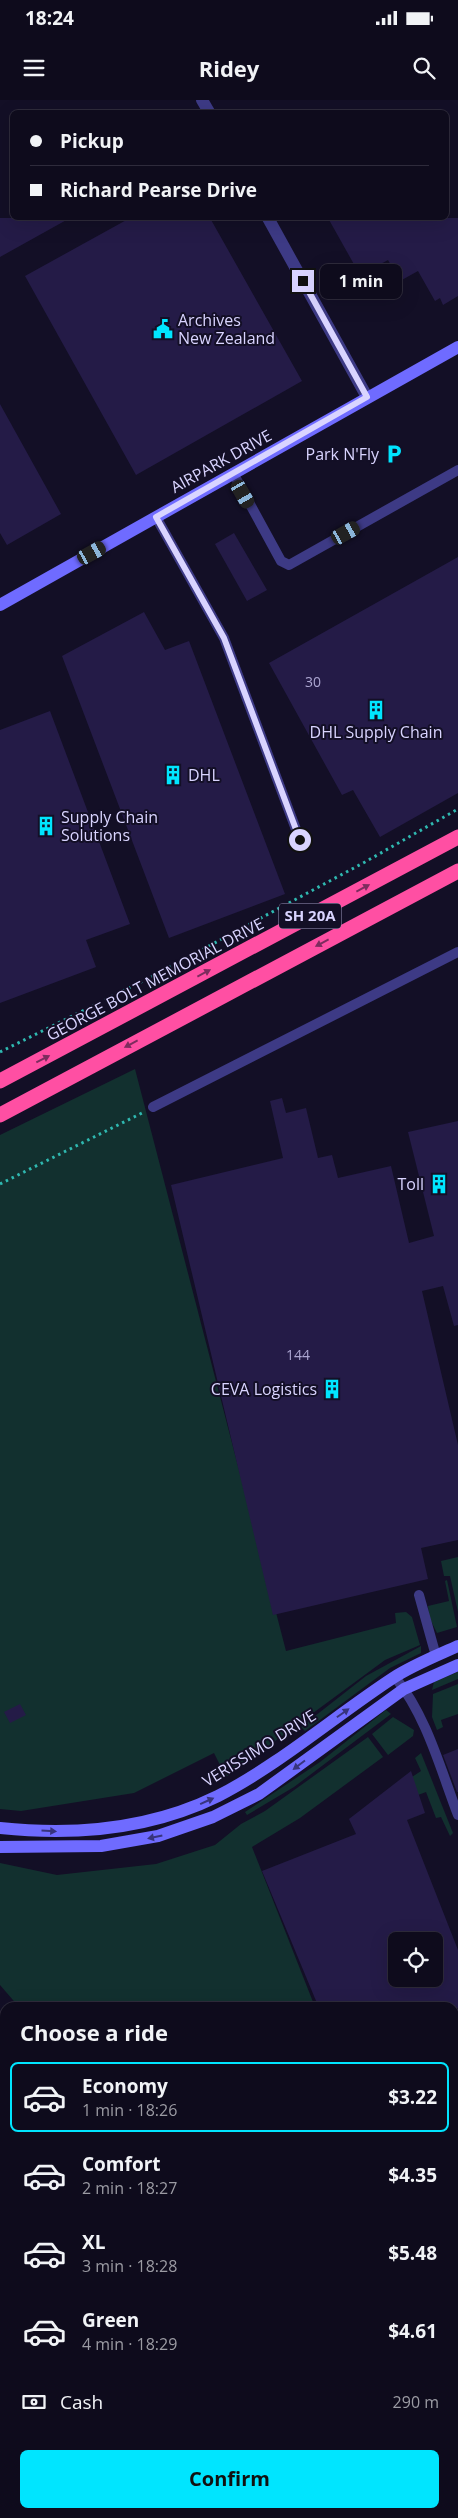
<!DOCTYPE html>
<html lang="en">
<head>
<meta charset="utf-8">
<style>
	body { margin:0; font-family:"Open Sans",sans-serif; background:#171425; color:#f1f3f6; height:100vh; display:flex; flex-direction:column; font-size:19px; white-space:nowrap }
	* { box-sizing:border-box; margin:0 }
	p { font-size:16px; color:#9b9ba3 }
	.icon { flex:none; width:28px; height:28px; fill:none; stroke:currentColor; stroke-width:2; stroke-linecap:round; stroke-linejoin:round }
	.map { position:relative; flex:1; overflow:hidden }
	.side { position:absolute; left:0px; top:1902px; width:459px; height:516px; display:flex; flex-direction:column; background:#0e0b1c; border-radius:15px 15px 0 0; box-shadow:0 5px 20px #0002,0 0 0 1px #2e2b3b }
	.side>* { flex:none }
	.banner { position:absolute; left:10px; top:10px; width:439px; height:110px; border-radius:8px; box-shadow:0 5px 20px #0002,0 0 0 1px #2e2b3b; display:grid; align-content:center; height:110px; padding:0 20px; background:#0e0b1c }
	.controls { position:absolute; left:388px; top:1832px; display:grid; gap:10px }
	.controls a { display:grid; place-items:center; width:55px; height:55px; border-radius:8px; background:#0e0b1c; box-shadow:0 5px 20px #0002,0 0 0 1px #2e2b3b; font-size:25px }
	.end { position:absolute; width:22px; height:22px; margin:-11px; border:6px solid #d9d4ff; background:#111; box-shadow:0 0 0 2px #111 }
	.from { border-radius:50% }
	.bubble { position:absolute; height:35px; border-radius:8px; background:#0e0b1c; box-shadow:0 5px 20px #0002,0 0 0 1px #2e2b3b; font-size:16px; font-weight:700; line-height:35px; text-align:center }
	.car { position:absolute; width:15px; height:30px; margin:-15px -8px; border-radius:6px; box-shadow:0 0 4px 1px #0007; background:linear-gradient(#222 24%,#8ab4d8 0 40%,#222 0 76%,#8ab4d8 0 86%,#222 0) }
	.banner b { display:flex; align-items:center; gap:18px; height:48px; font-size:19px }
	.banner b+b { border-top:1px solid #2e2b3b }
	.banner i { width:12px; height:12px; background:#f1f3f6 }
	ul { padding:0; list-style:none }
	li { display:flex; align-items:center; gap:15px; height:70px; margin:0 10px 8px; padding:0 10px; border:2px solid transparent; border-radius:8px }
	li div { flex:1 }
	li b { display:block; font-size:19px }
	li em { font-style:normal; font-weight:700 }
	li.on { border-color:#00e5ff }
	li>.icon { width:45px; height:45px; stroke-width:1.5 }
	h2 { padding:0 20px; font-size:22px; line-height:60px }
	.pay { display:flex; align-items:center; gap:12px; height:55px; padding:0 20px; font-size:19px }
	.pay p { margin-inline-start:auto }
	.primary-button { display:flex; gap:10px; margin-top:auto; padding:10px 20px }
	.primary-button a { flex:1; height:58px; border-radius:8px; background:#00e5ff; color:#111; font-size:20px; font-weight:700; line-height:58px; text-align:center }
	.status { display:flex; justify-content:space-between; align-items:center; height:35px; padding:0 25px; background:#0e0b1c; direction:ltr }
	.status svg { height:14px; fill:currentColor }
	header { display:flex; justify-content:space-between; align-items:center; height:65px; padding:0 20px; background:#0e0b1c; font-size:22px; font-weight:700 }
	.map>svg:first-child { display:block }
</style>
</head>
<body>
<div class="status"><b>18:24</b><svg viewBox="0 0 49 12"><path d="M0 12V9h3v3zM5 12V6h3v6zM10 12V3h3v9zM15 12V0h3v12zM26 1h20v11H26zM47 4h2v5h-2z"/></svg></div>
<header><svg class="icon" aria-label="menu" viewBox="0 0 24 24"><path d="M4 6h16M4 12h16M4 18h16"/></svg>Ridey<svg class="icon" aria-label="search" viewBox="0 0 24 24"><circle cx="10" cy="10" r="6"/><path d="M15 15l6 6"/></svg></header>
<div class="map">
<svg width="458" height="2418" viewBox="0 0 458 2418">
	<rect width="100%" height="100%" fill="#130f26"/>
	<path fill="#12302f" d="M135,969L286,1551L396,1523L395,1513L406,1512L412,1517L420,1545L385,1560L226,1677L214,1653L134,1693L21,1711L0,1709V1035Z
		M458,1457V1512L450,1476H444L441,1461Z
		M447,1480L457,1527L437,1533L429,1517L428,1506L449,1501L445,1481Z
		M421,1546V1553L390,1568L305,1631L301,1627L366,1576Z
		M458,1572V1579L432,1590L434,1582Z
		M458,1584V1614L441,1620L443,1627L437,1630L432,1617L433,1594Z
		M386,1610L391,1614L294,1687L247,1715L245,1712L320,1662Z
		M393,1617L414,1630L413,1636L388,1655L372,1634Z
		M368,1637L383,1657L300,1718L252,1747L315,1907H19L0,1885V1763L57,1775L156,1764L215,1745L241,1724L265,1711Z
		M421,1653L453,1733L450,1736L441,1717L436,1718L426,1692L418,1695L412,1677L421,1671L415,1658Z
		M458,2115V2418H183L187,2414H454V2118Z"/>
	<path fill="#0c2248" d="M458,2236V2418H349V2414H454V2238Z"/>
	<path fill="#241b47" fill-rule="evenodd" d="M0,118H70L0,157Z
		M130,118H210L302,281L136,375L25,176Z
		M328,118H458V196L443,205L440,198L435,201L418,171L400,181L388,160L360,175Z
		M0,304L61,414L7,445L0,433Z
		M234,433L267,490L247,501L215,444Z
		M458,457V693L380,737L353,690L342,695L269,563Z
		M144,512L165,550L189,541L285,794L169,838L62,556Z
		M50,611L130,824L86,840L96,867L0,903V630Z
		M282,998L286,1013L306,1008L318,1058L332,1055L338,1078L391,1066L409,1143L434,1136L408,1032L458,1021V1225L454,1226L443,1186L422,1191L458,1345V1440L421,1448L428,1479L273,1515L171,1085L283,1058L270,1001Z
		M20,1604L26,1615L10,1623L4,1612Z
		M458,1649V1692H457L443,1655Z
		M411,1671L425,1713L407,1720L458,1850V1908H319L262,1771L356,1734L349,1719ZM396,1841H434V1879H396Z"/>
	<g fill="none" stroke-linecap="round" stroke-linejoin="round">
		<path stroke="#2fb8b0" stroke-width="3" stroke-dasharray="2.5 4" stroke-linecap="butt" d="M0,952L157,874L365,762L458,709
			M0,1084L144,1012
			M0,2142L3,2145"/>
		<path stroke="#3d3a85" stroke-width="10" d="M233,373L281,461L289,465L458,370
			M156,417L224,538L300,740
			M153,1007L458,852
			M419,1495L436,1556
			M395,1577C427,1617 440,1668 458,1715
			M0,2160L5,2164"/>
		<path stroke="#3d3a85" stroke-width="12" d="M202,0L209,12
			M268,118L367,297"/>
		<path stroke="#6f6bff" stroke-width="12" d="M0,505L458,247
			M0,1728C75,1736 149,1730 218,1696C280,1664 335,1616 393,1578C413,1565 436,1556 458,1546
			M0,1747L101,1746L158,1736L213,1717L259,1694L404,1589L458,1565"/>
		<path stroke="#ff4fa3" stroke-width="15" d="M0,981L458,737
			M0,1015L458,771"/>
	</g>
	<defs><path id="oneway-solid" d="M-6-.8H1V-3.2L6.5 0L1 3.2V.8H-6Z" transform="scale(1.25)"/></defs>
	<g fill="#7d2c5e">
		<use href="#oneway-solid" transform="translate(363 788) rotate(-28)"/>
		<use href="#oneway-solid" transform="translate(322 843) rotate(152)"/>
		<use href="#oneway-solid" transform="translate(204 873) rotate(-28)"/>
		<use href="#oneway-solid" transform="translate(131 944) rotate(152)"/>
		<use href="#oneway-solid" transform="translate(43 959) rotate(-27)"/>
	</g>
	<g fill="#38347d">
		<use href="#oneway-solid" transform="translate(343 1613) rotate(-35)"/>
		<use href="#oneway-solid" transform="translate(299 1665) rotate(143)"/>
		<use href="#oneway-solid" transform="translate(207 1701) rotate(-24)"/>
		<use href="#oneway-solid" transform="translate(49 1731) rotate(3)"/>
		<use href="#oneway-solid" transform="translate(155 1737) rotate(168)"/>
	</g>
	<g fill="none" stroke-linecap="round" stroke-linejoin="round">
		<path stroke="#d9d4ff" stroke-width="6" d="M300,740L224,538L156,417L367,297L303,181"/>
	</g>
	<defs>
		<symbol id="civic-bare" viewBox="-9 -9 18 18"><path d="M-.6-6.5H3V-4.5H.6V-3L4-1V1h2V6H-6V1h2V-1L-.6-3ZM-1.2 2.5V6h2.4V2.5Z" fill="#00e5ff" stroke="#130f26" stroke-width="2.5" paint-order="stroke"/></symbol>
		<symbol id="parking-bare" viewBox="-9 -9 18 18"><path d="M-3.5-5.5H1a3.5 3.5 0 0 1 0 7H-1V5.5H-3.5ZM-1-3.4V-.6H.8a1.4 1.4 0 0 0 0-2.8Z" fill="#00e5ff" stroke="#130f26" stroke-width="2.5" paint-order="stroke"/></symbol>
		<symbol id="building-bare" viewBox="-9 -9 18 18"><path d="M-4-6H4V6H1V3H-1V6H-4ZM-2.5-4.3h1.7v1.8h-1.7ZM.8-4.3h1.7v1.8H.8ZM-2.5-1h1.7V.8h-1.7ZM.8-1h1.7V.8H.8Z" fill="#00e5ff" stroke="#130f26" stroke-width="2.5" paint-order="stroke"/></symbol>
	</defs>
	<g fill-rule="evenodd">
		<use href="#civic-bare" x="149" y="215" width="28" height="28"/>
		<use href="#parking-bare" x="380" y="340" width="28" height="28"/>
		<use href="#building-bare" x="362" y="596" width="28" height="28"/>
		<use href="#building-bare" x="159" y="661" width="28" height="28"/>
		<use href="#building-bare" x="32" y="712" width="28" height="28"/>
		<use href="#building-bare" x="425" y="1070" width="28" height="28"/>
		<use href="#building-bare" x="318" y="1275" width="28" height="28"/>
	</g>
	<g text-anchor="middle" stroke-width="4" stroke-linejoin="round" paint-order="stroke">
		<g font-size="14" fill="#aca6d1">
			<text x="313" y="587">30</text>
			<text x="298" y="1260">144</text>
		</g>
		<rect fill="#130f26" stroke="#9e99be" stroke-width="1" x="279" y="803.5" width="62" height="25" rx="4"/>
		<g font-size="15" font-weight="bold" fill="#d9d4ff">
			<text x="310" y="821">SH 20A</text>
		</g>
		<g font-size="16" fill="#d9d4ff" stroke="#130f26" text-anchor="start">
			<text x="178" y="226">Archives<tspan x="178" dy="18">New Zealand</tspan></text>
			<text x="379" y="360" text-anchor="end">Park N'Fly</text>
			<text x="376" y="638" text-anchor="middle">DHL Supply Chain</text>
			<text x="188" y="681">DHL</text>
			<text x="61" y="723">Supply Chain<tspan x="61" dy="18">Solutions</tspan></text>
			<text x="424" y="1090" text-anchor="end">Toll</text>
			<text x="317" y="1295" text-anchor="end">CEVA Logistics</text>
		</g>
		<g font-size="16" fill="#d9d4ff" stroke="#130f26">
			<text transform="translate(221 361) rotate(-29)" y="6">AIRPARK DRIVE</text>
			<text transform="translate(155 879) rotate(-28)" y="6">GEORGE BOLT MEMORIAL DRIVE</text>
			<text transform="translate(259 1648) rotate(-32)" y="6">VERISSIMO DRIVE</text>
		</g>
	</g>
</svg>
<div class="controls">
<a><svg class="icon" aria-label="locate" viewBox="0 0 24 24"><circle cx="12" cy="12" r="6"/><path d="M12 2v4M12 18v4M2 12h4M18 12h4"/></svg></a>
</div>
<i class="end from" style="left:300px;top:740px"></i>
<i class="end" style="left:303px;top:181px"></i>
<div class="bubble" style="left:320px;top:164px;width:82px">1 min</div>
<i class="car" style="left:243px;top:394px;rotate:150deg"></i>
<i class="car" style="left:346px;top:433px;rotate:61deg"></i>
<i class="car" style="left:92px;top:453px;rotate:61deg"></i>
<div class="banner">
<b><i class="from"></i>Pickup</b>
<b><i></i>Richard Pearse Drive</b>
</div>
<section class="side">
<h2>Choose a ride</h2>
<ul>
<li class="on"><svg class="icon" aria-label="car" viewBox="0 0 24 24"><path d="M5 17H2v-5l4-1 3-4h7l3 4 3 1v5h-3M9 17h6M6 11h13"/><circle cx="7" cy="17" r="2"/><circle cx="17" cy="17" r="2"/></svg><div><b>Economy</b><p>1 min · 18:26</p></div><em>$3.22</em></li>
<li><svg class="icon" aria-label="car" viewBox="0 0 24 24"><path d="M5 17H2v-5l4-1 3-4h7l3 4 3 1v5h-3M9 17h6M6 11h13"/><circle cx="7" cy="17" r="2"/><circle cx="17" cy="17" r="2"/></svg><div><b>Comfort</b><p>2 min · 18:27</p></div><em>$4.35</em></li>
<li><svg class="icon" aria-label="car" viewBox="0 0 24 24"><path d="M5 17H2v-5l4-1 3-4h7l3 4 3 1v5h-3M9 17h6M6 11h13"/><circle cx="7" cy="17" r="2"/><circle cx="17" cy="17" r="2"/></svg><div><b>XL</b><p>3 min · 18:28</p></div><em>$5.48</em></li>
<li><svg class="icon" aria-label="car" viewBox="0 0 24 24"><path d="M5 17H2v-5l4-1 3-4h7l3 4 3 1v5h-3M9 17h6M6 11h13"/><circle cx="7" cy="17" r="2"/><circle cx="17" cy="17" r="2"/></svg><div><b>Green</b><p>4 min · 18:29</p></div><em>$4.61</em></li>
</ul>
<div class="pay"><svg class="icon" aria-label="cash" viewBox="0 0 24 24"><path d="M3 7h18v10H3z"/><circle cx="12" cy="12" r="2"/></svg>Cash<p>290 m</p></div>
<div class="primary-button"><a>Confirm</a></div>
</section>
</div>
</body>
</html>
